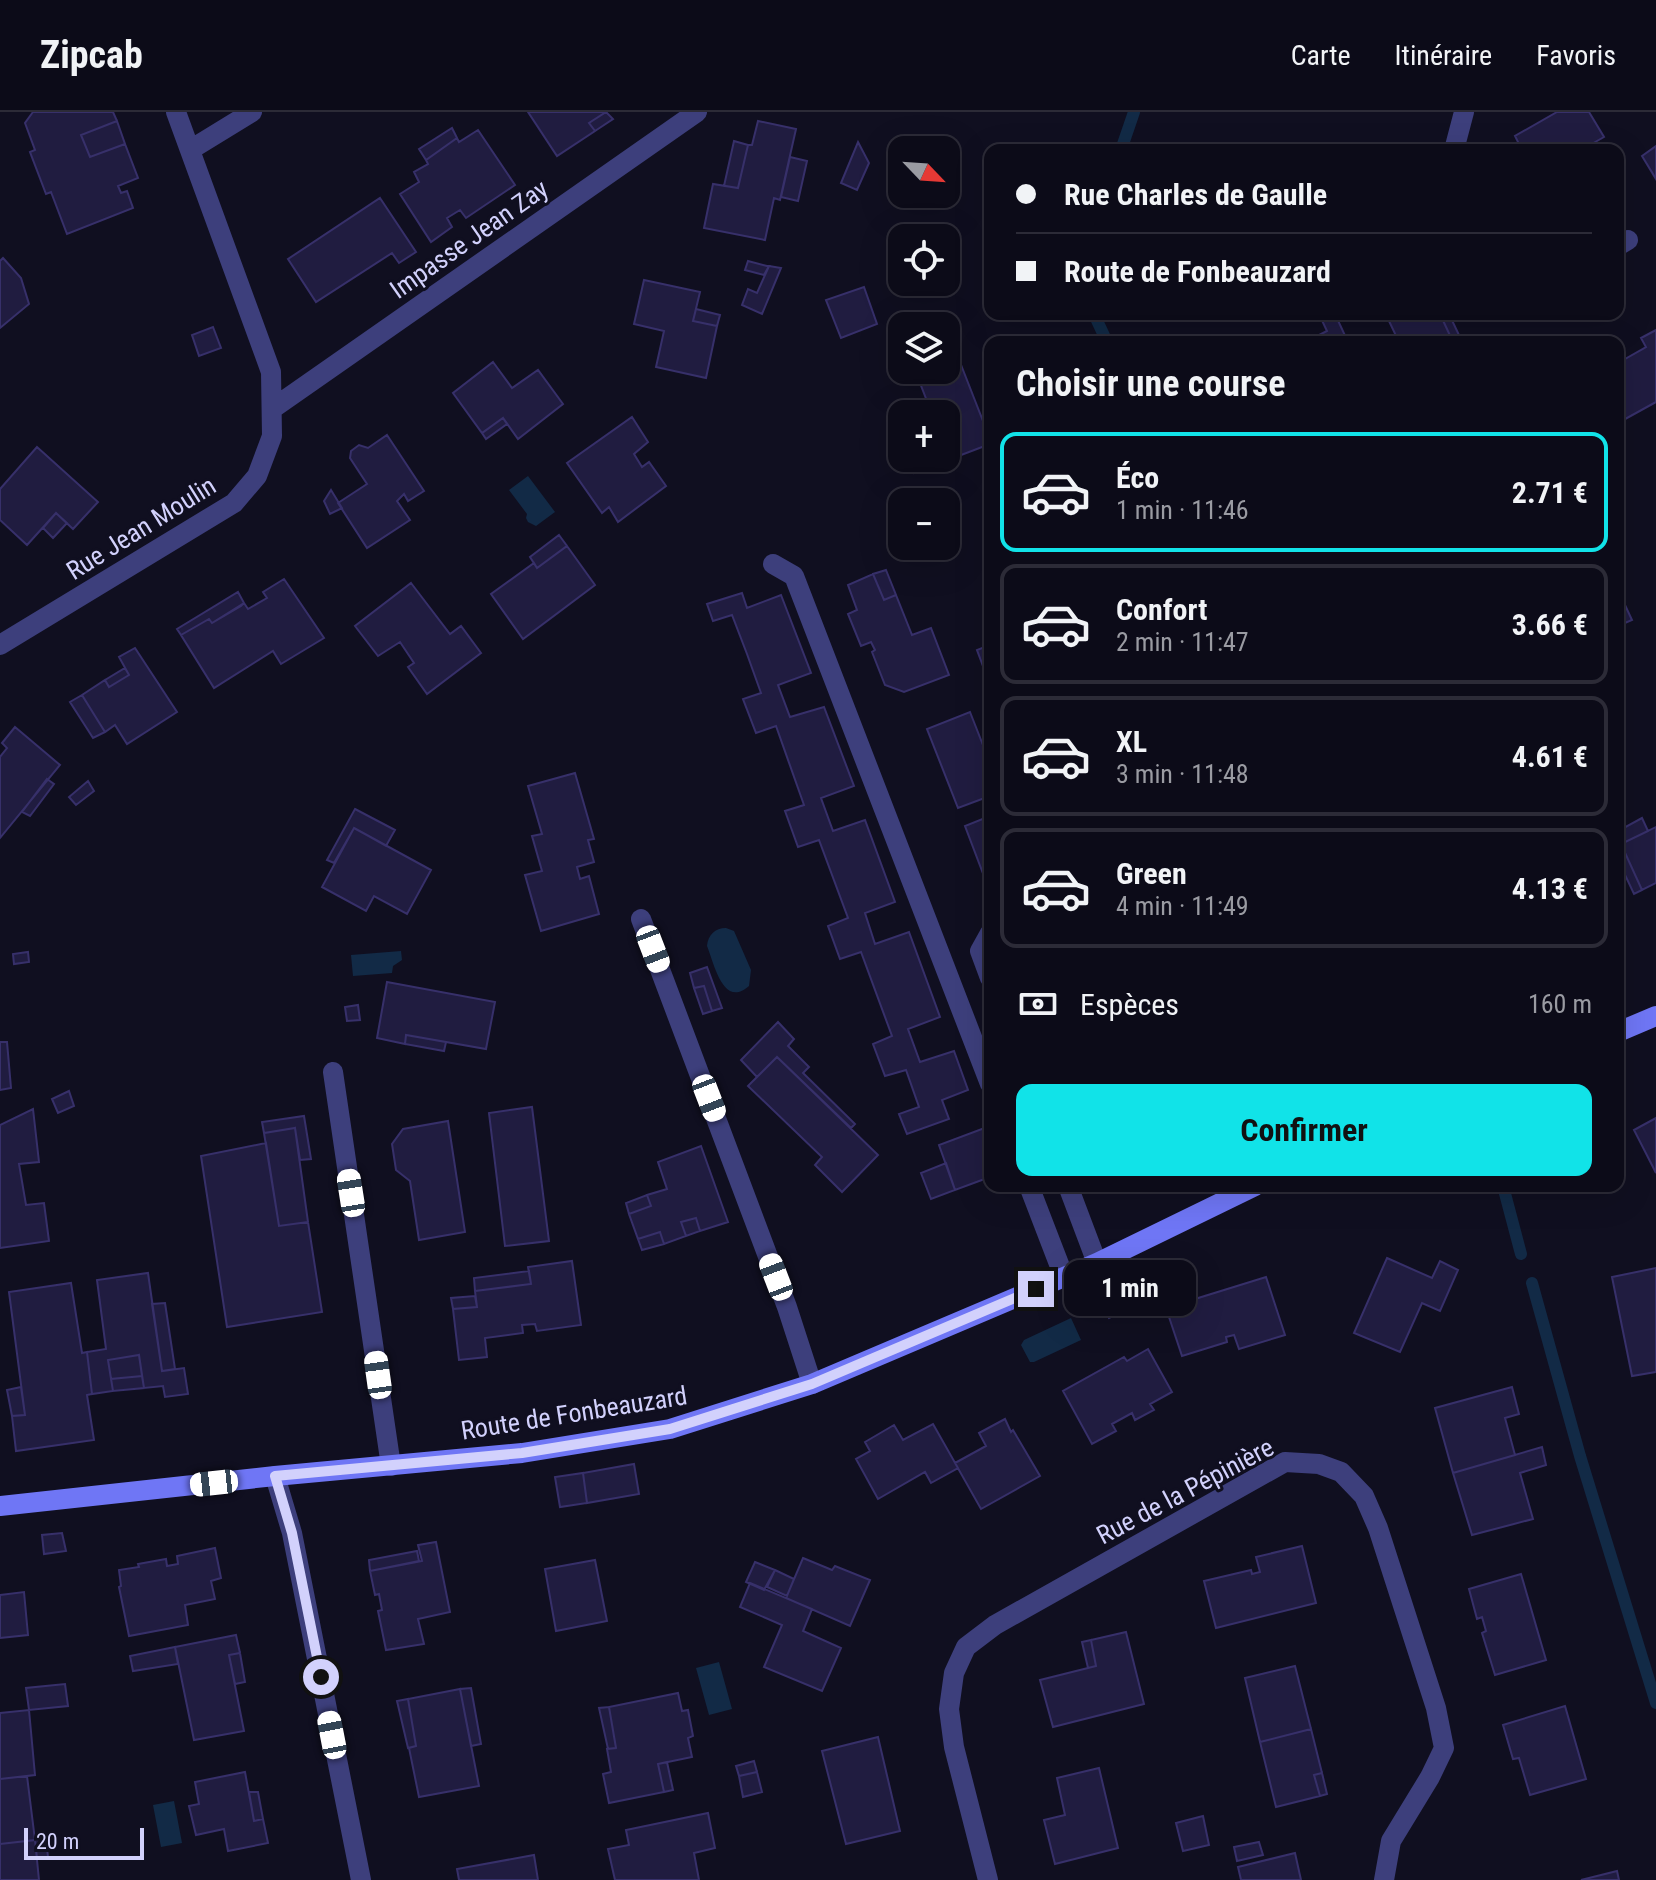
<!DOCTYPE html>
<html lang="fr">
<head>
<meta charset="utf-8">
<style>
	body { margin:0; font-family:"Roboto Condensed",sans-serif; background:#1a1925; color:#f1f3f6; height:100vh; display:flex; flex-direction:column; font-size:30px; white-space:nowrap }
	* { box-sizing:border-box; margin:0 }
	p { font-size:26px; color:#9a9ba2 }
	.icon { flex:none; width:44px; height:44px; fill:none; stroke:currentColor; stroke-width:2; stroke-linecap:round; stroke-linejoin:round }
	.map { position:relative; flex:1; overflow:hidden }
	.drawer { position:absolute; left:984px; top:224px; width:640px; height:856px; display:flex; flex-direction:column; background:#0c0b18; border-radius:16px; box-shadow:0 8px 32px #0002,0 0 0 2px #2c2b37 }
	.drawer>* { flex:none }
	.banner { position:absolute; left:984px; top:32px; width:640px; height:176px; border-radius:16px; box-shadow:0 8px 32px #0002,0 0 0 2px #2c2b37; display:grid; align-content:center; height:176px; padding:0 32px; background:#0c0b18 }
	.needle { width:52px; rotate:115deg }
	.tools { position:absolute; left:888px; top:24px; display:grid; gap:16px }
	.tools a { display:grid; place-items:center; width:72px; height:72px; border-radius:16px; background:#0c0b18; box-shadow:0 8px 32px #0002,0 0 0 2px #2c2b37; font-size:40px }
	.scale { position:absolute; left:24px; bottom:20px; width:120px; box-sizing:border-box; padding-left:8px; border:4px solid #d2d1fc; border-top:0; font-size:22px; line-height:28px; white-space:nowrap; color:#d2d1fc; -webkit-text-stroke:6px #100f20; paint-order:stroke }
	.end { position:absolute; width:36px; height:36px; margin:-18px; border:10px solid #d2d1fc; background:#111; box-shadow:0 0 0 4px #111 }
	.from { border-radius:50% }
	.bubble { position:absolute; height:56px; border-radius:16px; background:#0c0b18; box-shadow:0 8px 32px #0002,0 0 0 2px #2c2b37; font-size:26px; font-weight:700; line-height:56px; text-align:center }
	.car { position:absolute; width:24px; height:48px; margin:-24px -12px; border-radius:10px; box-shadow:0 0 6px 2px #0007; background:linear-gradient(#fff 24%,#345 0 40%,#fff 0 76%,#345 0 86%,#fff 0) }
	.banner b { display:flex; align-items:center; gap:28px; height:76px; font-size:30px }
	.banner b+b { border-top:2px solid #2c2b37 }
	.banner i { width:20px; height:20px; background:#f1f3f6 }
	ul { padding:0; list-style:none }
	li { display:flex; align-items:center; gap:24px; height:120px; margin:0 16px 12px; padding:0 16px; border:4px solid #2c2b37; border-radius:16px }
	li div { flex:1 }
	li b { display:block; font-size:30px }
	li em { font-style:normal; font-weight:700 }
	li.on { border-color:#11e3e8 }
	li>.icon { width:72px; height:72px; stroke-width:1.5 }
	h2 { padding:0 32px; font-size:36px; line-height:96px }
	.pay { display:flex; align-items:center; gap:20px; height:88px; padding:0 32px; font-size:30px }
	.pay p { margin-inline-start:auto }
	.button { display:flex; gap:16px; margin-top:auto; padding:16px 32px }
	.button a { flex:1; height:92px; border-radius:16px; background:#11e3e8; color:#111; font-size:32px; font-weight:700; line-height:92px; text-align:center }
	header { display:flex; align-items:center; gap:48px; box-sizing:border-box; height:112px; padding:0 40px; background:#0c0b18; border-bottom:2px solid #2c2b37 }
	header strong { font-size:38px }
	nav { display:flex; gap:44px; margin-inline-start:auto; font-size:28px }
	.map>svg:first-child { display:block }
</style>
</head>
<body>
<header>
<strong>Zipcab</strong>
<nav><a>Carte</a><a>Itinéraire</a><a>Favoris</a></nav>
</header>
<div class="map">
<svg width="1656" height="1768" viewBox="0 0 1656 1768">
	<rect width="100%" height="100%" fill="#100f20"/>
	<path fill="#122a46" d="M528,364L555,400L536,414L528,410L526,406L527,402L509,378Z
		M726,816L734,819L751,858L749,874C723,897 714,851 707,834C708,823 715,816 726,816Z
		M401,839L402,848L393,854L392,861L353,864L351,843Z
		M1071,1206L1081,1228L1034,1250H1030L1021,1233L1024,1228Z
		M719,1550L732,1597L709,1603L696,1556Z
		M174,1689L182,1731L161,1735L153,1693Z"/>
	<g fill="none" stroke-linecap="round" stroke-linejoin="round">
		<path stroke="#122a46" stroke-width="12" d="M1121,38L1134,0
			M1094,202L1107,230
			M1503,1074L1521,1142
			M1532,1171L1580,1344L1656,1591"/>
	</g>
	<path fill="#201c40" stroke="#37306a" stroke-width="2" d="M33,0H113L117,9L81,23L90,45L125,32L138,66L118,74L121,81L127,79L133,96L67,122L51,80L46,82L30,40L35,38L25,11Z
		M528,0H606L589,11L595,19L557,44Z
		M606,0L613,7L595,19L589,11Z
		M1557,0H1589L1604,25L1581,38H1522L1515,24Z
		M117,9L125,32L90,45L81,23Z
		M758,9L796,17L780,88L774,86L765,128L704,116L713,72L738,76L748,33H752Z
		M452,16L457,26L426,48L419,37Z
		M478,18L515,73L466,106L460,98L447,106L452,115L431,130L400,82L419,70L414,60L428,52L426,48L457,26L459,30Z
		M734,29L748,33L738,76L724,74Z
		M858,30L869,51L857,78L841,71Z
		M1656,34V67L1642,44Z
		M790,45L807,49L798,89L781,85Z
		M380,86L416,140L399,151L392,141L316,190L288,147Z
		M3,146L21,166L29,192L0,216V149Z
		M748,149L767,154H769L764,163L745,158Z
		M769,154L781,156L762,202L742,193L748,177L757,181Z
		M644,168L700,180L693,209L717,214L706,266L656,255L664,219L634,212Z
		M864,175L877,212L841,226L826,188Z
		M696,197L720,203L717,214L693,209Z
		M1319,202H1335L1348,230H1322L1319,223L1327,219Z
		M1398,202H1440L1453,230H1399L1388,207Z
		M1440,202H1449L1459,223L1457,225L1460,230H1453Z
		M213,215L221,236L199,244L192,223Z
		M1656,218V290L1618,311V251L1646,235L1641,226Z
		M956,240L990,327V332L914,361L908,346H946V302H932L915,258H946V244Z
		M493,250L512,276L538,258L563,292L518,327L503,306L482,321L453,281Z
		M632,305L648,330L634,342L642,355L649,350L666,374L618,410L609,395L602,401L567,351Z
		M503,306L507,312L486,327L482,321Z
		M387,323L424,379L408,389L404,382L397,389L410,408L367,436L338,391L367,372L350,346L351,339L359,333L368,336Z
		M37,335L98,390L73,417L56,401L27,433L0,408V377Z
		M331,378L342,396L330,402L324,389Z
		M56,401L67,411L53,426L43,416Z
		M559,423L567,434L537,456L530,445Z
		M567,434L595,473L523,527L491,482L534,451L537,456Z
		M886,458L896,483L884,488L873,462Z
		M873,462L884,488L896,483L912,523L931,516L949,563L904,580L885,573L872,540L875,538L871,530L861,534L848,502L857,498L848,473Z
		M284,467L324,526L281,552L273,539L214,576L181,523L209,507L212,511L244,491L248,497L267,486L263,480Z
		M411,471L450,522L461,514L481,541L427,582L408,555L414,551L400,530L378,544L355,514Z
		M1618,478L1632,508L1618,514Z
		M238,480L244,491L241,494L212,511L209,507L181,523L177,517Z
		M742,481L747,496L781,483L811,561L778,573L790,605L824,595L854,674L821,686L833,719L865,708L895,790L865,801L875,832L909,820L940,905L908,917L920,950L954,939L968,978L942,988L949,1007L907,1022L899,1002L919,995L906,958L885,964L873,932L892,924L861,840L840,847L828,814L848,806L819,728L798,735L785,699L804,693L776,614L756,621L743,587L761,581L747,542L732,503L713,509L707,492Z
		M990,533V573L977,538Z
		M135,536L177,600L127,632L115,613L105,620L82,583L105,568L109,575L129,563L119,545Z
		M125,556L129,563L109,575L105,568Z
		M82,583L105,620L93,626L70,590Z
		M970,600L990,651V684L958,696L927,617Z
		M15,615L60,653L0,726V645L7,636L2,631Z
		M575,661L594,727L588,728L594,750L577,755L580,767L589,764L599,802L541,819L525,763L542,759L532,724L542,722L528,674Z
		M47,667L54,672L30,704L22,700Z
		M88,669L94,679L76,693L69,685Z
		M355,697L395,718L386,734L354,716L334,751L327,748Z
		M990,704V780L965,714Z
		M1642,706L1648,719L1621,732L1642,778L1634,782L1618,748V719Z
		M1656,715V771L1642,778L1621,732Z
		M354,716L431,758L407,802L374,784L366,799L322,775Z
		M28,840L29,850L14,852L13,842Z
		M707,855L722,896L712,899L704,874L694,876L690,861Z
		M387,870L495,890L486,937L406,923L405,932L377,926Z
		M704,874L712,899L703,902L694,876Z
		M358,893L360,908L347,909L345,895Z
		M778,910L794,927L788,934L809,955L803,961L855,1012L851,1016L777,945L757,965L741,948Z
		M406,923L446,930L444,939L405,932Z
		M0,930H7L11,976L0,978Z
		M777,945L878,1043L842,1080L815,1053L822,1045L748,974Z
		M69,979L74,994L58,1001L52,987Z
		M532,995L549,1129L505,1134L489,1001Z
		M33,997L39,1050L19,1052L26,1093L44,1091L49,1129L0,1136V1013Z
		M304,1004L311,1047L300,1048L295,1016L264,1021L262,1010Z
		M1656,1006V1061L1634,1018Z
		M448,1009L465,1120L419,1128L410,1069L396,1058L392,1032L403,1017Z
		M990,1014V1065L955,1078L939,1033Z
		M295,1016L308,1110L279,1114L264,1021Z
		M266,1031L279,1114L308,1110L322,1200L227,1215L201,1044Z
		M701,1034L728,1110L700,1119L696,1106L681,1110L686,1124L664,1132L660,1120L638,1127L629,1102L651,1094L647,1083L667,1077L658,1050Z
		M946,1051L955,1078L931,1087L921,1061Z
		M647,1083L651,1094L629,1102L626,1091Z
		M696,1106L700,1119L686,1124L681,1110Z
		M660,1120L664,1132L642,1138L638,1127Z
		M1387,1146L1432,1166L1440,1149L1458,1158L1440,1199L1422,1191L1400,1240L1354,1221Z
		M572,1149L581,1213L537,1219L535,1212L522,1213L523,1221L485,1226L487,1245L459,1248L453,1197L477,1195L475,1179L531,1172L528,1155Z
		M1656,1156V1260L1632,1264L1612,1165Z
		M529,1159L531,1172L475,1179L474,1166Z
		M148,1161L162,1259L184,1256L188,1282L165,1285L163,1274L144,1276L139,1243L108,1248L113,1279L92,1282L87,1240L106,1237L97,1168Z
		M1266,1165L1285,1223L1239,1237L1234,1223L1226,1225L1227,1230L1182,1244L1166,1196Z
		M71,1171L82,1241L87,1240L92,1282L87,1283L94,1328L16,1339L12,1304L25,1303L9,1180Z
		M1110,1181L1120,1201L1109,1206L1104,1195L1101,1196L1096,1187Z
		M475,1184L477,1195L453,1197L451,1186Z
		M165,1191L175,1257L162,1259L152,1192Z
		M1148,1237L1172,1280L1150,1292L1154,1298L1135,1308L1132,1301L1112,1312L1116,1319L1092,1332L1063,1279L1124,1245L1127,1249Z
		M139,1243L142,1264L111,1267L108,1248Z
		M142,1264L144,1276L113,1279L111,1267Z
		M21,1275L25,1303L12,1304L7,1278Z
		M1512,1275L1519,1302L1505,1306L1515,1343L1453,1361L1435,1296Z
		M1005,1307L1011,1320L1013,1318L1040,1364L981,1397L955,1351L986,1334L979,1321Z
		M933,1312L958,1356L931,1371L925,1360L878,1387L856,1347L870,1339L865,1330L894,1313L903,1328Z
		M1542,1335L1546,1353L1520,1361L1533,1407L1472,1423L1453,1361Z
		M634,1352L639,1382L587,1391L583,1361Z
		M583,1361L587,1391L560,1395L555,1365Z
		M62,1421L66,1439L44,1442L42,1423Z
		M436,1430L450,1500L418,1507L424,1532L386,1538L378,1499L382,1498L379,1482L375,1483L370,1459L422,1449L418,1433Z
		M1302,1434L1316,1491L1216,1516L1204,1469L1251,1458L1252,1462L1260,1460L1256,1445Z
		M215,1436L221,1466L211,1469L215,1487L185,1493L188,1513L129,1524L119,1475L121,1474L119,1458L139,1455L138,1452L166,1447L167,1454L178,1452L177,1444Z
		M417,1439L419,1449L370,1459L369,1448Z
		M803,1446L832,1458L835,1454L870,1468L850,1514L786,1486Z
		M595,1448L607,1509L556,1519L545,1457Z
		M755,1450L775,1458L764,1478L746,1470Z
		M775,1458L794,1467L787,1484L767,1475Z
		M1521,1462L1546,1548L1495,1563L1482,1521L1486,1519L1482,1505L1477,1507L1469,1477Z
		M750,1471L812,1497L803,1519L841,1536L822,1579L764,1555L782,1513L740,1495Z
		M24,1480L28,1523L0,1526V1483Z
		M1126,1520L1144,1592L1053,1615L1040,1568L1096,1554L1091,1528Z
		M236,1523L240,1541L229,1543L244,1619L194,1628L175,1535Z
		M1091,1528L1096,1554L1088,1556L1082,1530Z
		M175,1535L178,1552L133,1559L130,1544Z
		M240,1541L245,1570L235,1572L229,1543Z
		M1295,1554L1311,1617L1260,1630L1245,1566Z
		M65,1572L68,1594L29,1598L26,1576Z
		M471,1576L481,1632L471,1634L460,1577Z
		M460,1577L479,1674L419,1685L409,1636L416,1634L408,1587Z
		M678,1581L682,1599L688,1598L693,1624L688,1626L692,1645L658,1652L664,1680L609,1691L603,1662L611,1660L607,1637L616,1636L609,1595Z
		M408,1587L416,1634L408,1636L397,1589Z
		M1565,1594L1586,1667L1530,1683L1519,1646L1513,1647L1503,1613Z
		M609,1595L616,1636L608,1637L599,1596Z
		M29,1598L35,1663L0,1667V1601Z
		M1311,1617L1322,1661L1314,1663L1320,1684L1276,1695L1260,1630Z
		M878,1625L900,1719L846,1732L822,1639Z
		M754,1649L757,1660L739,1664L736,1654Z
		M667,1650L673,1678L664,1680L658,1652Z
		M1099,1656L1118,1736L1055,1752L1044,1708L1065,1703L1057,1666Z
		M245,1660L254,1709L263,1707L268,1731L228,1739L224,1717L196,1723L189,1694L199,1692L195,1670Z
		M757,1660L762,1680L743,1685L739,1664Z
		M1322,1661L1327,1682L1320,1684L1314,1663Z
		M27,1664L35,1728L0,1732V1667Z
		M249,1680H258L263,1707L254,1709Z
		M708,1701L715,1736L694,1741L699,1768H615L608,1737L629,1733L626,1718Z
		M1203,1704L1209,1733L1183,1739L1176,1711Z
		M56,1726L57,1735L47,1736L48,1745L37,1746L35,1728Z
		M35,1728L39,1768H0V1732Z
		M1259,1730L1263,1743L1237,1749L1234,1735Z
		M1295,1741L1301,1768H1241L1238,1755Z
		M534,1743L538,1768H459L457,1757Z
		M1617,1759L1619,1768H1581Z"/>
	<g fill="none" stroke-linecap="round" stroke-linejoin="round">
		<path stroke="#3d3f7c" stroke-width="20" d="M773,452L794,464L990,972
			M641,807L787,1195L812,1272
			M990,821L980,839L990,866
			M333,960L391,1354
			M1029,1074L1064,1165
			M1068,1074L1097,1151"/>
		<path stroke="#3d3f7c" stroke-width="20" d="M190,38L252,0
			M1454,38L1464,0
			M1618,134L1628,128
			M272,297L697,0
			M0,533L234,391L257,364L272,324L271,260L176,0
			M275,1364L292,1421L361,1768
			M988,1768L954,1635L949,1597L954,1561L966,1535L995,1513L1285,1350L1319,1352L1341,1360L1364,1384L1378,1416L1436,1596L1444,1636L1430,1665L1391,1729L1384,1768"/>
		<path stroke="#6f76f5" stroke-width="20" d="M1618,920L1656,904
			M0,1394L275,1364L522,1341L670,1317L812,1272L1097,1151L1255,1074"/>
	</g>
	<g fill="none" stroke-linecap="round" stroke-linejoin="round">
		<path stroke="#d2d1fc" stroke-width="10" d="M321,1565L292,1421L275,1364L522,1341L670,1317L812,1272L1036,1177"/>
	</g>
	<g text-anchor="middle" stroke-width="6" stroke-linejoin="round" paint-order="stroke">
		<g font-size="26" fill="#d2d1fc" stroke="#100f20">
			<text transform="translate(469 127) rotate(-35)" y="9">Impasse Jean Zay</text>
			<text transform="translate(141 416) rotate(-32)" y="9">Rue Jean Moulin</text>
			<text transform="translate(574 1301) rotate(-9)" y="9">Route de Fonbeauzard</text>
			<text transform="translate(1185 1379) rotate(-28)" y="9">Rue de la Pépinière</text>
		</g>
	</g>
</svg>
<div class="tools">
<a><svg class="needle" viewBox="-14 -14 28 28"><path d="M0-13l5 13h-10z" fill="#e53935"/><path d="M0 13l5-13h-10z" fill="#9a9ba2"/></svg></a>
<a><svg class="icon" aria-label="locate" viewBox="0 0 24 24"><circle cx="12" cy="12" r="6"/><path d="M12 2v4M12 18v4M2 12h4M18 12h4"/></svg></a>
<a><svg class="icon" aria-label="layers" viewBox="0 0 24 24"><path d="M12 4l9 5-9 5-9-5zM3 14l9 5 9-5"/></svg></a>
<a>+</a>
<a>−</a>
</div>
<div class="scale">20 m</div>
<i class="end from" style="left:321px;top:1565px"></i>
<i class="end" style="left:1036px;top:1177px"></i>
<div class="bubble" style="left:1064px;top:1148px;width:132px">1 min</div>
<i class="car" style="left:653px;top:837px;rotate:159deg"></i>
<i class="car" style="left:709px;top:986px;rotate:159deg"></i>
<i class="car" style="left:351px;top:1081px;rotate:351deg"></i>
<i class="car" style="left:776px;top:1165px;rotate:339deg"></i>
<i class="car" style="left:378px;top:1263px;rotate:352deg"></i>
<i class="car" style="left:214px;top:1371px;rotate:264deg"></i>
<i class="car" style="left:332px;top:1623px;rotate:349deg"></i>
<div class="banner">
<b><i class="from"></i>Rue Charles de Gaulle</b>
<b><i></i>Route de Fonbeauzard</b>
</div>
<section class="drawer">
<h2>Choisir une course</h2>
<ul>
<li class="on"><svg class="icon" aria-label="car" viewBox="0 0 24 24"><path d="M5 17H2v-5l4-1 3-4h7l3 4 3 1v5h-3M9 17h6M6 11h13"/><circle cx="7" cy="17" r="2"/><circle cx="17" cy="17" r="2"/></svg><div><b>Éco</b><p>1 min · 11:46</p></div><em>2.71 €</em></li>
<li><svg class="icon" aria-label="car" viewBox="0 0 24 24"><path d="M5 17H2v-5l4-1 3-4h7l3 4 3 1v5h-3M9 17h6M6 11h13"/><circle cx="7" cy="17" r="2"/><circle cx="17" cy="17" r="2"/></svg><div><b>Confort</b><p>2 min · 11:47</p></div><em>3.66 €</em></li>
<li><svg class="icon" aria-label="car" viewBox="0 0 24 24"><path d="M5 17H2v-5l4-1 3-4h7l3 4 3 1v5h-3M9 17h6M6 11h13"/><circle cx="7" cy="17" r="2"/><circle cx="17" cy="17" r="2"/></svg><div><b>XL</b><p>3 min · 11:48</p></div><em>4.61 €</em></li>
<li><svg class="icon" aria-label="car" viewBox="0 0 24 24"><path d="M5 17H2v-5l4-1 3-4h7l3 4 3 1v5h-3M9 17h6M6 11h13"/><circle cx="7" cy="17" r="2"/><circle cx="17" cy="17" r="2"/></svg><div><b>Green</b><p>4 min · 11:49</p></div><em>4.13 €</em></li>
</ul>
<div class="pay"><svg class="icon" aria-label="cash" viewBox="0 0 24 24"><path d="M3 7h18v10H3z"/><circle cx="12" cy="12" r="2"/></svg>Espèces<p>160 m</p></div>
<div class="button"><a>Confirmer</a></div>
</section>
</div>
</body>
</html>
